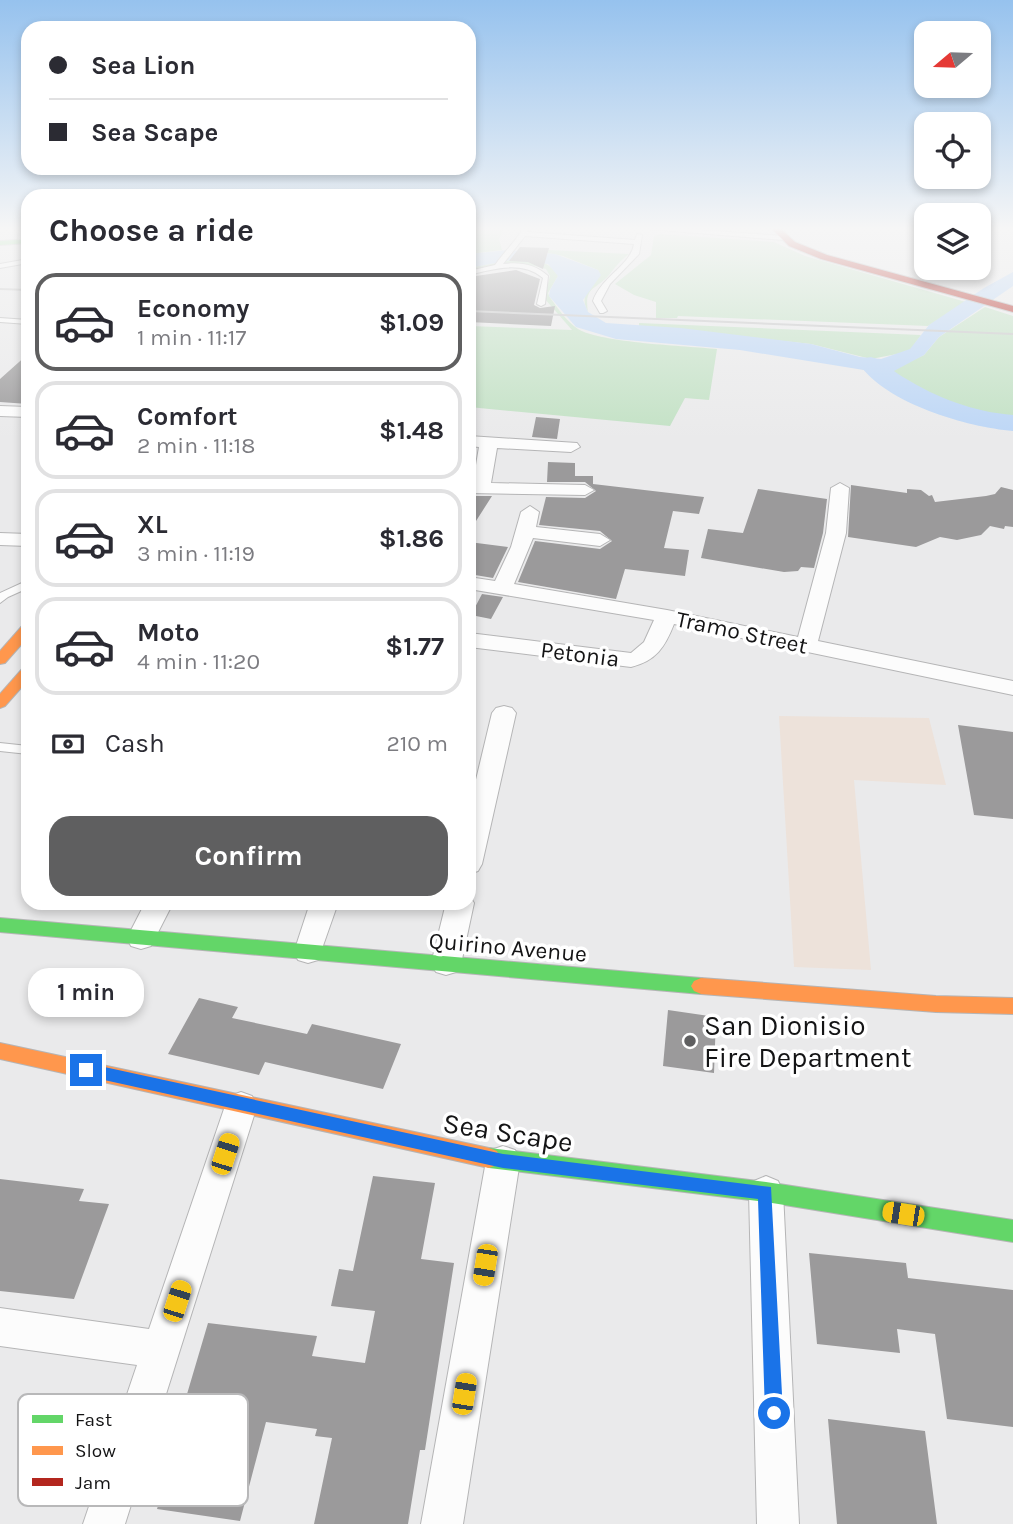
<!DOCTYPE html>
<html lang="en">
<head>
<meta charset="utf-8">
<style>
	body { margin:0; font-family:Karla,sans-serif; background:#f2f2f3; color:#2b2b33; height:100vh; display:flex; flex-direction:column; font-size:26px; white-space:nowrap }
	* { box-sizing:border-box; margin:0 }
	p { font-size:23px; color:#7c7c81 }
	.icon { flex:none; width:38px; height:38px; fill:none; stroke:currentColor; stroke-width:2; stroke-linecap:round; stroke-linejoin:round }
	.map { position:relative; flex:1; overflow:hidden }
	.details { position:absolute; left:21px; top:189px; width:455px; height:721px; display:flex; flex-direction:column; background:#fff; border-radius:21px; box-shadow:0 4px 10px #0003 }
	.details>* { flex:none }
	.banner { position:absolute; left:21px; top:21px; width:455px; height:154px; border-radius:21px; box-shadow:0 4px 10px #0003; display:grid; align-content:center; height:154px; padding:0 28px; background:#fff }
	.needle { width:46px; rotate:251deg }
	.fabs { position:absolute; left:914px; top:21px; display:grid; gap:14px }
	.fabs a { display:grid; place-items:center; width:77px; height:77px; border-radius:14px; background:#fff; box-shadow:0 4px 10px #0003; font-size:35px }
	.end { position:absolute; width:32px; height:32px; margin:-16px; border:9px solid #1a73e8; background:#fff; box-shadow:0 0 0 4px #fff }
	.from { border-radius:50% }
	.bubble { position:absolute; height:49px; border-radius:21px; background:#fff; box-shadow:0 4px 10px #0003; font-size:23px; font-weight:700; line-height:49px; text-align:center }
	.car { position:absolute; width:21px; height:42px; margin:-21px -10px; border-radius:9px; box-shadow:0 0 5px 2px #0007; background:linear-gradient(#f5c518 24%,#345 0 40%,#f5c518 0 76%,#345 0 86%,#f5c518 0) }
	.banner b { display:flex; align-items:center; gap:24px; height:66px; font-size:26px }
	.banner b+b { border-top:2px solid #e1e1e2 }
	.banner i { width:18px; height:18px; background:#2b2b33 }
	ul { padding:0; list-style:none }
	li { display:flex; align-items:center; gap:21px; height:98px; margin:0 14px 10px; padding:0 14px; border:4px solid #e1e1e2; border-radius:21px }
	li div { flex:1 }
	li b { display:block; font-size:26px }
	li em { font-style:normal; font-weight:700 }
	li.on { border-color:#5f5f60 }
	li>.icon { width:63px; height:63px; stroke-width:1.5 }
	h2 { padding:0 28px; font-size:32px; line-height:84px }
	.pay { display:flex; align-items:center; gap:18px; height:77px; padding:0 28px; font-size:26px }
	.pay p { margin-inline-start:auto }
	.cta { display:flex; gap:14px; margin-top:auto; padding:14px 28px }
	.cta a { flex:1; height:80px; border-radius:21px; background:#5f5f60; color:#fff; font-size:28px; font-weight:700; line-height:80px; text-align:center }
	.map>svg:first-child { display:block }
</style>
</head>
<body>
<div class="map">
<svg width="1013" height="1524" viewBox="0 0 1013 1524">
	<rect width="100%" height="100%" fill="#eaeaeb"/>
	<path fill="#ede2da" d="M779,716L929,718L946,785L854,780L871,970L794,967Z"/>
	<path fill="#c2e1c4" d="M469,227H505L499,239L502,250L469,254Z
		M660,234L774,242L805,256L966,302L928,326L678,316L677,318H656V302L634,295L615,284L651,255L654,236Z
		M528,249L629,254C620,261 616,266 609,275C595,291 584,286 588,312C579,296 589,287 600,275L598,270L563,256Z
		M512,260C530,261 549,258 558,276L548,293L549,296C557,307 566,321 578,329C601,343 687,346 717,349L709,400L685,398L670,426L469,407V326L572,330L544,298L550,276L546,269C519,261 496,263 469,270V268Z
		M985,307L1013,316V418C981,420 912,392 887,372L924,355L939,337Z
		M639,323L921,335L911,349L902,353L871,359L811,344L639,326Z"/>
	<path fill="#bcd6f6" d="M508,250L555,254L598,270L601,275L583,300L588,312L606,323L681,328L811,344L860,357L881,359L910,349L929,325L984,288L1013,272V286L939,337L924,355L894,371L876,372L740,350L616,339L576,327L549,296L550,290L558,276L548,264L512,260L469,268V254Z"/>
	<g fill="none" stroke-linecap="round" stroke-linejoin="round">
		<path fill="#bcd6f6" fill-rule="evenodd" d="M871,357C883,360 892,371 903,377C937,398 974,412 1013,415V431C967,427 887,404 859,364L862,359Z"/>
	</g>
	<path fill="#9b9a9b" d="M520,247L549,248L543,269L528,262L509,261Z
		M516,270L540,279L534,305L540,308L555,306L551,326L469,322V294L476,276Z
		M28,354V404L0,402V379Z
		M536,417L560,419L557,439L532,437Z
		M548,462L575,463V476H593V484L704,497L699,514L673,511L664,548L689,550L685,576L625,569L616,599L518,582L535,541L600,549L612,541L600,531L539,525L546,497L585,498L596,491L585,482H547Z
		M851,485L907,493V489L921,490L929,496L932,495L935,502L986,496L995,494L1001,487L1013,490V527L1005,526L1004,529L990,526L981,535L957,540L940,537L916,547L848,537Z
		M758,489L827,499L823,533L814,568L801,567L798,571L784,572L701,558L708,529L743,533Z
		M469,496H492L469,532Z
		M469,542L508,547L493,578L469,574Z
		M482,594L503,597L491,619L471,615Z
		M958,725L1013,732V819L974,815Z
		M199,998L238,1007L232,1018L307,1034L312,1024L401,1044L383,1089L265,1062L259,1075L168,1054Z
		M668,1010L716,1017L714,1073L663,1066Z
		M373,1176L435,1183L421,1259L454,1263L425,1450H420L408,1524H314L332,1438L315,1436L317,1429L266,1422L240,1521L157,1509L186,1411H182L208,1323L317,1336L312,1356L365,1363L375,1311L331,1306L339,1269L353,1271Z
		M0,1179L84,1189L79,1201L109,1204L74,1299L0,1291Z
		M809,1253L906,1263L908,1278L1013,1290V1427L947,1419L935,1334L897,1329L900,1353L817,1344Z
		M828,1419L925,1431L937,1524H837Z"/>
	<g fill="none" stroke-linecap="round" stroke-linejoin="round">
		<defs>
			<path id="lane" d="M19,227H25L24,241L21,243L18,241Z
				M524,227H530L527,232L635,240L637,234L642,235L639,254L610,284L601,301L607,311L603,313H600L593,301C601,277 631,265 634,244L525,236L503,264C520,262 535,264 548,276L545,304L541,306L537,304L543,278C521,260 493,269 469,275V271L495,265C505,251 516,241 524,227Z
				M624,227H655L784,236L787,238L784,240Z
				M28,259V263L0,268V264Z
				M0,318L28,320V324L0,322Z
				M28,578V588L8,597L0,603V593L22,583L24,579Z
				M0,743L28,746V754L0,751Z"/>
			<path id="street" d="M0,406L28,407V417L0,416Z
				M469,436L577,443L580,447L571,452L497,448L491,483L585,485L594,490L585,495L469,493V483H473L479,447L469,446Z
				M840,483L849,488L846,533L818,641L1013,681V695L674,624C665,647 656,661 631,667L469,647V633L631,653L644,642L654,620L469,589V577L495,581L511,547L521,512L530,506L539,512L536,527L600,534L610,540L600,546L533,538L514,584L667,610L798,637L826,533L831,488Z
				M0,533L28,534V546L0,545Z
				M504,706L512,708L516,713L482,864L478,871L469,874V809L492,713L496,708Z
				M469,895L474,903L461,964L456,972L446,975L436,972L431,964L446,903H469Z
				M145,903H173L151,946L141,949L131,946L127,938Z
				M310,903H338L318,960L308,963L298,960L294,952Z
				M241,1092L252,1096L257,1106L125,1524H83L137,1365L0,1346V1308L149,1329L225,1106L230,1096Z
				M503,1146L515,1150L520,1161L463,1524H421L486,1161L491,1150Z
				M766,1176L778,1181L783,1192L799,1524H757L749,1192L754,1181Z"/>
			<path id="fast" d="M28,239V243L0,245V241Z
				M0,918L701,978L708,981L711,986L708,991L701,994L0,932Z
				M489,1148L766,1182L1013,1220V1242L766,1202L489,1168L481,1165L478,1158L481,1151Z"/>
			<path id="slow" d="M28,624V637L5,663L0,664V651L23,625Z
				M28,667V680L5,706L0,708V694L23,668Z
				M701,978L936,996L1013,998V1014L936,1012L701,994L694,991L691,986L694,981Z
				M0,1043L489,1148L497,1151L500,1158L497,1165L489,1168L0,1059Z"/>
			<path id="jam" d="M770,227H779L795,242L827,255L1013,306V312L821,259L789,246Z"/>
		</defs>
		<use href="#lane" stroke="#b5b5b6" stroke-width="2"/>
		<use href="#street" stroke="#b5b5b6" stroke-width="2"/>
		<use href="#fast" stroke="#b5b5b6" stroke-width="2"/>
		<use href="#slow" stroke="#b5b5b6" stroke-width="2"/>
		<use href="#jam" stroke="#b5b5b6" stroke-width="2"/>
		<use href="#lane" fill="#fcfcfc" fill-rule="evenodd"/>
		<use href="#street" fill="#fcfcfc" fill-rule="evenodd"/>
		<use href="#fast" fill="#63d668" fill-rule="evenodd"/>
		<use href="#slow" fill="#ff974d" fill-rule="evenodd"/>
		<use href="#jam" fill="#b3261e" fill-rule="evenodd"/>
		<path stroke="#c5c5c6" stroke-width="2" d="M0,289L28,290
			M469,311L1013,334"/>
	</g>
	<linearGradient id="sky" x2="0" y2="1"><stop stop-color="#96c2ee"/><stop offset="0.52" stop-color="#f6f6f6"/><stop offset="1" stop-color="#f6f6f6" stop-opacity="0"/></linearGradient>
	<rect width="1013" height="440" fill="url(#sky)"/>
	<path fill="#1a73e8" d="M86,1063L503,1154L771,1187L783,1413L780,1420L774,1423L767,1420L765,1413L758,1199L503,1168L86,1076L78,1070Z"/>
	<circle fill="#5f5f60" stroke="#fff" stroke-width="2.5" cx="690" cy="1041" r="7"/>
	<g text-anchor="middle" stroke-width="7" stroke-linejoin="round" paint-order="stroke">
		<g font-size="23" fill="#141415" stroke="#fff">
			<text transform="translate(742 632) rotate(12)" y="8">Tramo Street</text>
			<text transform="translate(580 654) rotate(7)" y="8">Petonia</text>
			<text transform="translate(508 947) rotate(5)" y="8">Quirino Avenue</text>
		</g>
		<g font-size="28" fill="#141415" stroke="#fff" text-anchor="start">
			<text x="704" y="1035">San Dionisio<tspan x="704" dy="32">Fire Department</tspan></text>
		</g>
		<g font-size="28" fill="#141415" stroke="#fff">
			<text transform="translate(508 1132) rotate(9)" y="10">Sea Scape</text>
		</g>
	</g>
	<rect x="18" y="1394" width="230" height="112" rx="10" fill="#fff" stroke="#b8b8b9" stroke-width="2"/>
	<rect x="32" y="1415" width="31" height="8" fill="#63d668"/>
	<rect x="32" y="1446" width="31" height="9" fill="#ff974d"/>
	<rect x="32" y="1478" width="31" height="8" fill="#b3261e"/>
	<g font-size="19" fill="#141415">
		<text x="75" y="1426">Fast</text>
		<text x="75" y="1457">Slow</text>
		<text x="75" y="1489">Jam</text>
	</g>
</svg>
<div class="fabs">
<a><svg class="needle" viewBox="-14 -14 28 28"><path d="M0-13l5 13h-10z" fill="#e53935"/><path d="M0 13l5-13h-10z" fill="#7c7c81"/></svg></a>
<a><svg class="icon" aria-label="locate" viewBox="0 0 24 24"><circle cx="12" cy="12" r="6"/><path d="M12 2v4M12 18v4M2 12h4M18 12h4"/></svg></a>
<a><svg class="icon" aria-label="layers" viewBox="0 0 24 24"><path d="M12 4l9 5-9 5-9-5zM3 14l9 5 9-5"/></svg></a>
</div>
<i class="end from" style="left:774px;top:1413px"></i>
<i class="end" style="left:86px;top:1070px"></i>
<div class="bubble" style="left:28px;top:968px;width:116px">1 min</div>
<i class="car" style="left:225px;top:1154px;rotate:18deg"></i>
<i class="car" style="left:903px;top:1214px;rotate:279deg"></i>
<i class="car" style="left:485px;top:1265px;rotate:189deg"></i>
<i class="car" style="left:177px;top:1301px;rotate:18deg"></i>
<i class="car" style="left:464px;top:1394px;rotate:9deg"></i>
<div class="banner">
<b><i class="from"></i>Sea Lion</b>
<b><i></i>Sea Scape</b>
</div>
<section class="details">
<h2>Choose a ride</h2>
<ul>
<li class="on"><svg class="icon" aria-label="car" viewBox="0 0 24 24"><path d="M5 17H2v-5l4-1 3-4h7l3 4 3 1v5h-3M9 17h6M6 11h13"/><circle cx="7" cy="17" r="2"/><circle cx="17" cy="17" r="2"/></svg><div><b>Economy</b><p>1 min · 11:17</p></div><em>$1.09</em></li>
<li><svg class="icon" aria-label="car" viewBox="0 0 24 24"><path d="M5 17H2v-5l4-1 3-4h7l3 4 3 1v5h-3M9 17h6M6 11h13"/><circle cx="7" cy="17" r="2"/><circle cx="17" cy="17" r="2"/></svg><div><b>Comfort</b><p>2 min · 11:18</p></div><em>$1.48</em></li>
<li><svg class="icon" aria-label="car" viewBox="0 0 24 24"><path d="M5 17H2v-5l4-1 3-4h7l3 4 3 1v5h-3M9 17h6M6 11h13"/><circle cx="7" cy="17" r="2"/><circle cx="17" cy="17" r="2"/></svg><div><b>XL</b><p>3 min · 11:19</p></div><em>$1.86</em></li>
<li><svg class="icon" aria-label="car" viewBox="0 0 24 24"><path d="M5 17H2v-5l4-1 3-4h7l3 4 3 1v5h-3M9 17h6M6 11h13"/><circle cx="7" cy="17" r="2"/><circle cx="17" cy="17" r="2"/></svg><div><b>Moto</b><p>4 min · 11:20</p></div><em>$1.77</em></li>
</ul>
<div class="pay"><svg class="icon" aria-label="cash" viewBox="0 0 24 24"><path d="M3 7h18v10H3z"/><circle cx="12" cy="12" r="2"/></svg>Cash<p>210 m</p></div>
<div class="cta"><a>Confirm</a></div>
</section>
</div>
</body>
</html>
